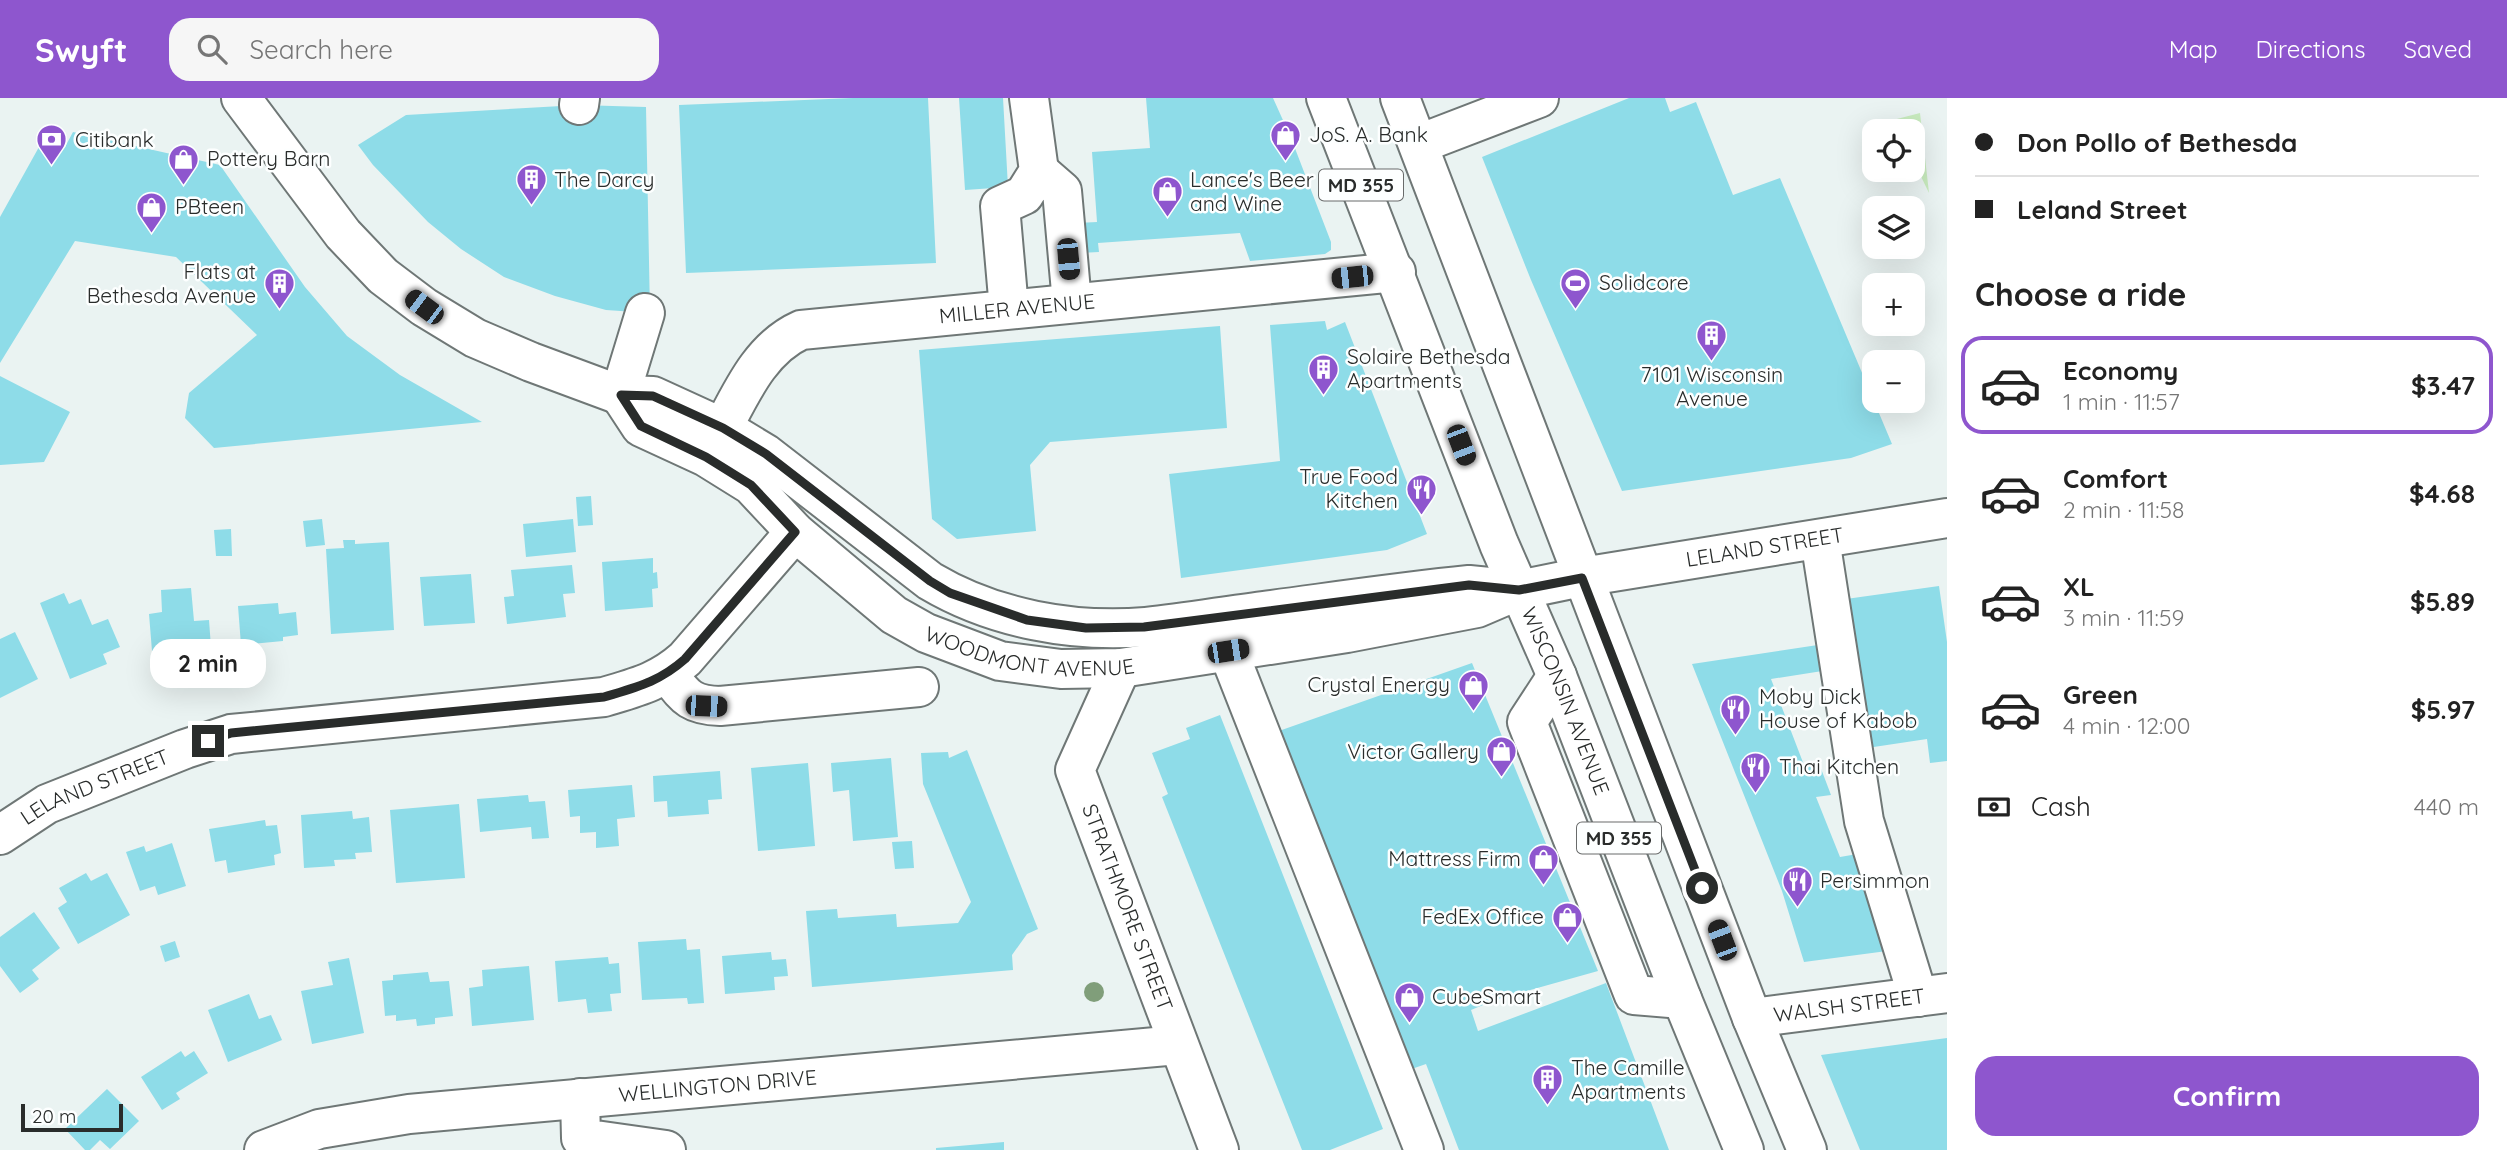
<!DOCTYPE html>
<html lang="en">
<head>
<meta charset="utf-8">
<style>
	body { margin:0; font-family:Quicksand,sans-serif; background:#f6f6f6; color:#222; height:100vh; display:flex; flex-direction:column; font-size:26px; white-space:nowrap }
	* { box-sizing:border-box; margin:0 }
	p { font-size:23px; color:#767676 }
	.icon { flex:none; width:38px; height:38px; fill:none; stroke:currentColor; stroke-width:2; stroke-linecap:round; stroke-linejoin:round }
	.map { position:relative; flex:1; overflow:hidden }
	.details { display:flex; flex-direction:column; background:#fff; width:560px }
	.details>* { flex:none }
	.guide { display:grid; align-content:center; height:154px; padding:0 28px; background:#fff }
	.controls { position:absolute; left:1862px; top:21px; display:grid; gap:14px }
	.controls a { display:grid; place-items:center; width:63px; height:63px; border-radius:14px; background:#fff; box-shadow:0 7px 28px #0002; font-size:35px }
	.scale { position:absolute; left:21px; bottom:18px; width:102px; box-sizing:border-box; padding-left:7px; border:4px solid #292c2b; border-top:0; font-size:19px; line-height:24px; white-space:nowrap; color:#292c2b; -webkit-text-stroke:5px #fdffff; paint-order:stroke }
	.end { position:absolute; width:32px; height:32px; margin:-16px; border:9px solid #292c2b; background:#fff; box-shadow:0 0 0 4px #fff }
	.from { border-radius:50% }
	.bubble { position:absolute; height:49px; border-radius:21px; background:#fff; box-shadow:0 7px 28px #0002; font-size:23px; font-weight:700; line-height:49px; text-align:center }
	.car { position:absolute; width:21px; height:42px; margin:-21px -10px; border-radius:9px; box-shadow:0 0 5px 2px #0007; background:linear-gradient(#222 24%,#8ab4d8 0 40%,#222 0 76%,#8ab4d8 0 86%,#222 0) }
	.guide b { display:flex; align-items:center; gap:24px; height:66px; font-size:26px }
	.guide b+b { border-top:2px solid #e0e0e0 }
	.guide i { width:18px; height:18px; background:#222 }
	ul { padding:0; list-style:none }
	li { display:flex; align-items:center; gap:21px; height:98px; margin:0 14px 10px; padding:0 14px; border:4px solid transparent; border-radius:21px }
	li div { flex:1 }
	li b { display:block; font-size:26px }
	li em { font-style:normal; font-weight:700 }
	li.active { border-color:#8e56ce }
	li>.icon { width:63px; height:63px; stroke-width:1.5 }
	h2 { padding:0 28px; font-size:32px; line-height:84px }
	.pay { display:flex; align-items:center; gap:18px; height:77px; padding:0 28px; font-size:26px }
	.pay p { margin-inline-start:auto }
	.button { display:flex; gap:14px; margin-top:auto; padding:14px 28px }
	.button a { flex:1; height:80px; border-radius:21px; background:#8e56ce; color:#fff; font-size:28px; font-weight:700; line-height:80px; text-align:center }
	header { display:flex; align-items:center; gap:42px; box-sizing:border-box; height:98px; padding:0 35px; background:#8e56ce; color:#fff }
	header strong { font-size:33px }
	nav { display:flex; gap:38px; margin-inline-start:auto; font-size:24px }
	.search { width:490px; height:63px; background:#f6f6f6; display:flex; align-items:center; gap:18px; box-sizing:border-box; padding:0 24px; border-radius:21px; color:#767676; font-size:26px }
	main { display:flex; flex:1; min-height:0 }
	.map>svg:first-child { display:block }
</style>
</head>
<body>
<header>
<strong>Swyft</strong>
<div class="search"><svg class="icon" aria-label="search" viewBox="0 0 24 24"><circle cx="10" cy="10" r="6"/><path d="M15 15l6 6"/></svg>Search here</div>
<nav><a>Map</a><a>Directions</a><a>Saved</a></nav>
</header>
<main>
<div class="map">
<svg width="1947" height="1052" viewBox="0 0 1947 1052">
	<rect width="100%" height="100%" fill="#eaf3f2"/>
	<path fill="#c8ebbe" d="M1920,15L1929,95L1913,62V33H1899L1893,22Z"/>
	<path fill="#8edce8" d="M853,0H928L936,165L686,175L679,7Z
		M959,0H1003L1008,89L965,92Z
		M1146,0H1273L1291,40L1331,144V152L1325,156L1250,163L1240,135L1098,145L1099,154L1060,156L1057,126L1097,124L1092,54L1150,50Z
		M1629,0H1665L1670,14L1696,4L1733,97L1780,80L1892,346L1851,360L1622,393L1531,182L1482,59Z
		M579,7L646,9L650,215L606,212L555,198L504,179L461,151L428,124L373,67L358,47L406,17Z
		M73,34L220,67L305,189L347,238L400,277L482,324L214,350L185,320L189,295L257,237L176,159L75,143L0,265V119L44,40L65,49Z
		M1325,223L1327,232L1345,224L1427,436L1387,452L1181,480L1169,376L1280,363L1270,227Z
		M1220,228L1227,330L1050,344L1030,367L1036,433L957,441L932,421L919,252Z
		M0,278L70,314L44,364L0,367Z
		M591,398L593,427L578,428L576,399Z
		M322,421L325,447L306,449L303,423Z
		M573,421L576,454L526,459L523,426Z
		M231,431L232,458H216L214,432Z
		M343,442H355V446L389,444L394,532L331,536L326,451L344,450Z
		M653,460V475L657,474L658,490L652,491L653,509L605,513L602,464Z
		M572,467L575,495L563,496L566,519L507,526L504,499L514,498L511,472Z
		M471,476L475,525L424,528L420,479Z
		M1939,488L1947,544V663L1930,665L1927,641L1867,650L1846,501Z
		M191,490L194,523L209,522L211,549L152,553L149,516L162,514L161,492Z
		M64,495L69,506L81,501L92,527L108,521L120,549L103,556L107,566L70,581L40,505Z
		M278,505L279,516L296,514L298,537L283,539V543L241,547L238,508Z
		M15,534L38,581L0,600V541Z
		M1831,545L1835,571L1771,581L1804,667L1820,668L1831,697L1816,699L1840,759L1863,755L1887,853L1804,864L1782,793L1692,566Z
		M1472,565L1598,873L1495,902L1471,912L1478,933L1606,885L1669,1052H1459L1426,966L1403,974L1276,634Z
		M1220,617L1383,1031L1330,1052H1302L1162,699L1168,696L1152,655L1190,641L1186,630Z
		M967,652L1038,831L1027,836L1012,857L1013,872L812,889L806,813L837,811L838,820L896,816L897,829L958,825L971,804L923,686L921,655L948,654L949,660Z
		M891,660L898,739L853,743L849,692L833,694L831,665Z
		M808,665L815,748L758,753L751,670Z
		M720,673L722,701L708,702L709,716L668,719L667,703L654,704L653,678Z
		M632,687L635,719L617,721L619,748L596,750V734L580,735V718L570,719L568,692Z
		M528,697L529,704L545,703L549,740L532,741L531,729L480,734L477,701Z
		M459,706L465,780L396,785L390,712Z
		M352,713L353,721L369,719L372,754L355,755L356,761L334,762L335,768L304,770L301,717Z
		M265,722L266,728L277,727L281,755L274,757L275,767L228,775L226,762L215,764L209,731Z
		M912,743L914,770L895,771L892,744Z
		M172,745L186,788L158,797L155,788L140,793L126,754L144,748L146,754Z
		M86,775L91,783L107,775L130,817L78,846L58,810L67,804L59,790Z
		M34,814L60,850L32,872L39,881L20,895L0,868V839Z
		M686,841L687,852L700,851L704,905L688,906L687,900L642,902L638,844Z
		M175,843L180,859L165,864L160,848Z
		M771,854L772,862L786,861L788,878L774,879L775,892L725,896L722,858Z
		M608,859L609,866L619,865L621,895L610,896L612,913L588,915L586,901L558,904L555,863Z
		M349,860L364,935L312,946L301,893L333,887L328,864Z
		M529,868L534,922L472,928L469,890L483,888L482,872Z
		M428,874L430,884L449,883L453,918L435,920V926L417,928L416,921L396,923V917L385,918L382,883L393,882V877Z
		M249,896L259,921L271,917L282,942L228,964L208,912Z
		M1947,940V1052H1860L1821,957Z
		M181,953L185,959L194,953L208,975L176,995L180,1001L162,1012L141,979Z
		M107,991L139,1023L110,1051L100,1042L90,1052H85L65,1031Z
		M1004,1044V1052H936V1050Z"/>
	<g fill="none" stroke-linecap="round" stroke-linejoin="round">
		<defs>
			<g id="minor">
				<path d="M241,0L343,136L383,178L424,209L475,240L531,264L620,297L653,298L723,330L766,356L930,483C994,521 1073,535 1146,529C1185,525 1224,518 1263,513C1332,504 1400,494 1469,487L1519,492"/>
				<path d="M579,7L580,0"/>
				<path d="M1419,46L1539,0"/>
				<path d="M1039,73L1062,93L1072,205"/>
				<path d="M1009,211L1000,108L1024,97L1039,73L1029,0"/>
				<path id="s1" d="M620,297L641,329L706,359L751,387L795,434L894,517L926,535L1000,563L1061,571L1121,570L1347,535L1477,510L1519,492L1582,479L1947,420"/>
				<path d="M620,297L645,215"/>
				<path id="s2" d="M711,351C736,309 754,253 801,232L1396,174"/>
				<path d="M1820,441L1864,723L1918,899"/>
				<path d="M1228,553L1424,1052"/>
				<path id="s3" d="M1121,570L1075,672L1219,1052"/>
				<path d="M668,576C685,598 689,607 720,608L919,589"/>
				<path d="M1557,578L1527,624L1634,897L1682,901"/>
				<path id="s4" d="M0,737L47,706L185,651L231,636L604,599C637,589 659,584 685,561L795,434"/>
				<path id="s5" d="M1752,920L1947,895"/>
				<path d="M580,1000L581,1040L666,1052"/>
				<path id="s6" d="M264,1052L319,1031L409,1016L1178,947"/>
			</g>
			<g id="major">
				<path id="s7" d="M1326,0L1499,446L1557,578L1682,901L1744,1052"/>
				<path d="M1400,0L1752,920L1807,1052"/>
			</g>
		</defs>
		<use href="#minor" stroke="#6f7776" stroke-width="42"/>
		<use href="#major" stroke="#6f7776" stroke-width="42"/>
		<use href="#minor" stroke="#fff" stroke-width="38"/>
		<use href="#major" stroke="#fff" stroke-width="38"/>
	</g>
	<circle fill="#809e7a" cx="1094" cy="894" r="10"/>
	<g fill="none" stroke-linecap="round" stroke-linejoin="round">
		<path stroke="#292c2b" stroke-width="9" d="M208,643L231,635L604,599C637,589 659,584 685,561L795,434L751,387L706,359L641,328L621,297L653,298L723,330L766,356L930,483L950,495L1027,522L1086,530L1144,529L1469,487L1519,492L1582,480L1702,790"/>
	</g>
	<defs>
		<symbol id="shop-pin" viewBox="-11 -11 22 30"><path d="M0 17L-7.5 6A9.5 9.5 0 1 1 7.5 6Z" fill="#8e56ce" stroke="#fdffff"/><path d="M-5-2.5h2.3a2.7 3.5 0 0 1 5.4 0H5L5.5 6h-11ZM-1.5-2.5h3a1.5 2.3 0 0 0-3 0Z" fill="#fff"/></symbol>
		<symbol id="bank-pin" viewBox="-11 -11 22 30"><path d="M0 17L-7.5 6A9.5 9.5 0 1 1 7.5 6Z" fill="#8e56ce" stroke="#fdffff"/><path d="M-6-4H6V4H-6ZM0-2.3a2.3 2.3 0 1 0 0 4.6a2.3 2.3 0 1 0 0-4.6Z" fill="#fff"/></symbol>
		<symbol id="building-pin" viewBox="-11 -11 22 30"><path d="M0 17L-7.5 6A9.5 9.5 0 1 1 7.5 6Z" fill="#8e56ce" stroke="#fdffff"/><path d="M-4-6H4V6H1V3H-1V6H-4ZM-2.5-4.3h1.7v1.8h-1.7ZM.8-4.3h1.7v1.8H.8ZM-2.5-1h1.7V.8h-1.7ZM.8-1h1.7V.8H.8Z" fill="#fff"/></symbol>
		<symbol id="stadium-pin" viewBox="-11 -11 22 30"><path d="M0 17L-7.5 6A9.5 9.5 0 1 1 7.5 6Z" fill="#8e56ce" stroke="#fdffff"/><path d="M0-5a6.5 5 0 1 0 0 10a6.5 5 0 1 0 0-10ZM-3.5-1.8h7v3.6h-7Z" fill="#fff"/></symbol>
		<symbol id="restaurant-pin" viewBox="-11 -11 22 30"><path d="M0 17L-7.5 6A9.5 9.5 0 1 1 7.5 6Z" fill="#8e56ce" stroke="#fdffff"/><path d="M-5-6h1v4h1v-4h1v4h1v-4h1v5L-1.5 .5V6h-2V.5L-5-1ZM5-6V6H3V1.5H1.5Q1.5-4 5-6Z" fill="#fff"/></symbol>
	</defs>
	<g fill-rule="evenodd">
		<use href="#shop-pin" x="1268" y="20" width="35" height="47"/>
		<use href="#bank-pin" x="34" y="24" width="35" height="47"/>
		<use href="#shop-pin" x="166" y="44" width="35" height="47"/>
		<use href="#building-pin" x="514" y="64" width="35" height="47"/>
		<use href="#shop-pin" x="1150" y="76" width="35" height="47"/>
		<use href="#shop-pin" x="134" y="92" width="35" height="47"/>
		<use href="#stadium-pin" x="1558" y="168" width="35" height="47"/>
		<use href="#building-pin" x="262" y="168" width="35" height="47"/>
		<use href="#building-pin" x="1694" y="220" width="35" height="47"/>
		<use href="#building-pin" x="1306" y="254" width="35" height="47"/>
		<use href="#restaurant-pin" x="1404" y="374" width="35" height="47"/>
		<use href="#shop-pin" x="1456" y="570" width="35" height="47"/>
		<use href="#restaurant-pin" x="1718" y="594" width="35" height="47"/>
		<use href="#shop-pin" x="1484" y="636" width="35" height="47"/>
		<use href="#restaurant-pin" x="1738" y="652" width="35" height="47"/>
		<use href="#shop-pin" x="1526" y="744" width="35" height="47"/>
		<use href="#restaurant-pin" x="1780" y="766" width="35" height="47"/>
		<use href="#shop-pin" x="1550" y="802" width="35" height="47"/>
		<use href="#shop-pin" x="1392" y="882" width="35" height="47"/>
		<use href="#building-pin" x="1530" y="964" width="35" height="47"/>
	</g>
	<g text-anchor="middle" stroke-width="5" stroke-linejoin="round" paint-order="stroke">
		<g fill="#fdffff" stroke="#696b6b" stroke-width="2">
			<rect x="1319" y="71.5" width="84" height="31" rx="5"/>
			<rect x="1577" y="724.5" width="84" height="31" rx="5"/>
		</g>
		<g font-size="19" font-weight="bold" fill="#292c2b">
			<text x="1361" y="94">MD 355</text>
			<text x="1619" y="747">MD 355</text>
		</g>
		<g font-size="21" fill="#292c2b" stroke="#fdffff" text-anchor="start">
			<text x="1309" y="44">JoS. A. Bank</text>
			<text x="75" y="49">Citibank</text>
			<text x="207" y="68">Pottery Barn</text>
			<text x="554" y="89">The Darcy</text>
			<text x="1190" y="89">Lance's Beer<tspan x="1190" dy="24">and Wine</tspan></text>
			<text x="175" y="116">PBteen</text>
			<text x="256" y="181" text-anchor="end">Flats at<tspan x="256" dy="24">Bethesda Avenue</tspan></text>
			<text x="1599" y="192">Solidcore</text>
			<text x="1347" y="266">Solaire Bethesda<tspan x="1347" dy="24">Apartments</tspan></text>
			<text x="1712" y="284" text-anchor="middle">7101 Wisconsin<tspan x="1712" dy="24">Avenue</tspan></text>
			<text x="1398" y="386" text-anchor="end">True Food<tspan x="1398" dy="24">Kitchen</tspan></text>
			<text x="1450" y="594" text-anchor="end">Crystal Energy</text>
			<text x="1759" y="606">Moby Dick<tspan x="1759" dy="24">House of Kabob</tspan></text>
			<text x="1479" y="661" text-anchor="end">Victor Gallery</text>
			<text x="1779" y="676">Thai Kitchen</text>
			<text x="1521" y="768" text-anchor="end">Mattress Firm</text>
			<text x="1820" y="790">Persimmon</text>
			<text x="1544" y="826" text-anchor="end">FedEx Office</text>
			<text x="1432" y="906">CubeSmart</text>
			<text x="1571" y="977">The Camille<tspan x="1571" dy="24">Apartments</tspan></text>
		</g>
		<g font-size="21" fill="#292c2b" stroke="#fdffff">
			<text dy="7" stroke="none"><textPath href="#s2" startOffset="369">MILLER AVENUE</textPath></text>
			<text dy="7" stroke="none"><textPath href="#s1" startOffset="1250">LELAND STREET</textPath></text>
			<text dy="7" stroke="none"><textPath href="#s1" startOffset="500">WOODMONT AVENUE</textPath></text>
			<text dy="7" stroke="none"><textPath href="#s7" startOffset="649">WISCONSIN AVENUE</textPath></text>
			<text dy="7" stroke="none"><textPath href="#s4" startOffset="107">LELAND STREET</textPath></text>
			<text dy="7" stroke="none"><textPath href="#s3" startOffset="259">STRATHMORE STREET</textPath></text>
			<text dy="7" stroke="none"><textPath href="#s5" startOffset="98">WALSH STREET</textPath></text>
			<text dy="7" stroke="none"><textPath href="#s6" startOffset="460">WELLINGTON DRIVE</textPath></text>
		</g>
	</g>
</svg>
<div class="controls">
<a><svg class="icon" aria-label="locate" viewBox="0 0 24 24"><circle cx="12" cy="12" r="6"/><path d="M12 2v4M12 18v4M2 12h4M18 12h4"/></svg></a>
<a><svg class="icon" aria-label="layers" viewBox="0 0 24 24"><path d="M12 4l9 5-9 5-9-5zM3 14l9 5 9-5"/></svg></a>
<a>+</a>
<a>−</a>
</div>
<div class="scale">20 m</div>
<i class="end from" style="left:1702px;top:790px"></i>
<i class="end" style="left:208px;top:643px"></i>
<div class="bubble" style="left:150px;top:541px;width:116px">2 min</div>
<i class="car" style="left:1068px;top:161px;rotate:175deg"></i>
<i class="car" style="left:1352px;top:179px;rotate:264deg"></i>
<i class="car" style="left:424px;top:209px;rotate:307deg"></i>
<i class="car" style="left:1461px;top:347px;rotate:159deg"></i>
<i class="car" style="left:1228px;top:553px;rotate:81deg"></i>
<i class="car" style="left:706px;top:608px;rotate:92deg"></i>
<i class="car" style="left:1722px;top:842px;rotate:339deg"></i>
</div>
<section class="details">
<div class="guide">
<b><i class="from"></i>Don Pollo of Bethesda</b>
<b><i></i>Leland Street</b>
</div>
<h2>Choose a ride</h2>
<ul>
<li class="active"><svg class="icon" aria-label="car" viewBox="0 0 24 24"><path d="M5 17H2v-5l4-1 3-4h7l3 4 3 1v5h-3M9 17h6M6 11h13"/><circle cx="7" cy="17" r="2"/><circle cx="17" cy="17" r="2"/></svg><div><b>Economy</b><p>1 min · 11:57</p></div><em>$3.47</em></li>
<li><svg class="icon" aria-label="car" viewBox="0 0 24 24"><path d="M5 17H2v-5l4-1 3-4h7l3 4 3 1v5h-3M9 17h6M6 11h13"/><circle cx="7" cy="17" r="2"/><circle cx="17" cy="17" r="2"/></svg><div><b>Comfort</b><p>2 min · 11:58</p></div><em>$4.68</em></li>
<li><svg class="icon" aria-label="car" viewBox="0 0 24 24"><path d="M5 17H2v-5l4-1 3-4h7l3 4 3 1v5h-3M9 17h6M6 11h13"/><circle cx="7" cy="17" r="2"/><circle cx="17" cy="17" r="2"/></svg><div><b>XL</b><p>3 min · 11:59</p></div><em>$5.89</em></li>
<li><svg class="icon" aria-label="car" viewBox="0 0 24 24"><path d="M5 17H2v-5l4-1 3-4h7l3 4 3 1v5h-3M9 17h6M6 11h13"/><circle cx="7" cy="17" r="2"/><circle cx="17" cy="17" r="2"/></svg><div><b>Green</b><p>4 min · 12:00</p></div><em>$5.97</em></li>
</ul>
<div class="pay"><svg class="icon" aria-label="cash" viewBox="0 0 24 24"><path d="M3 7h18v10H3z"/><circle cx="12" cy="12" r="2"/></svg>Cash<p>440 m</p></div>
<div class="button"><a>Confirm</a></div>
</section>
</main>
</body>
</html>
